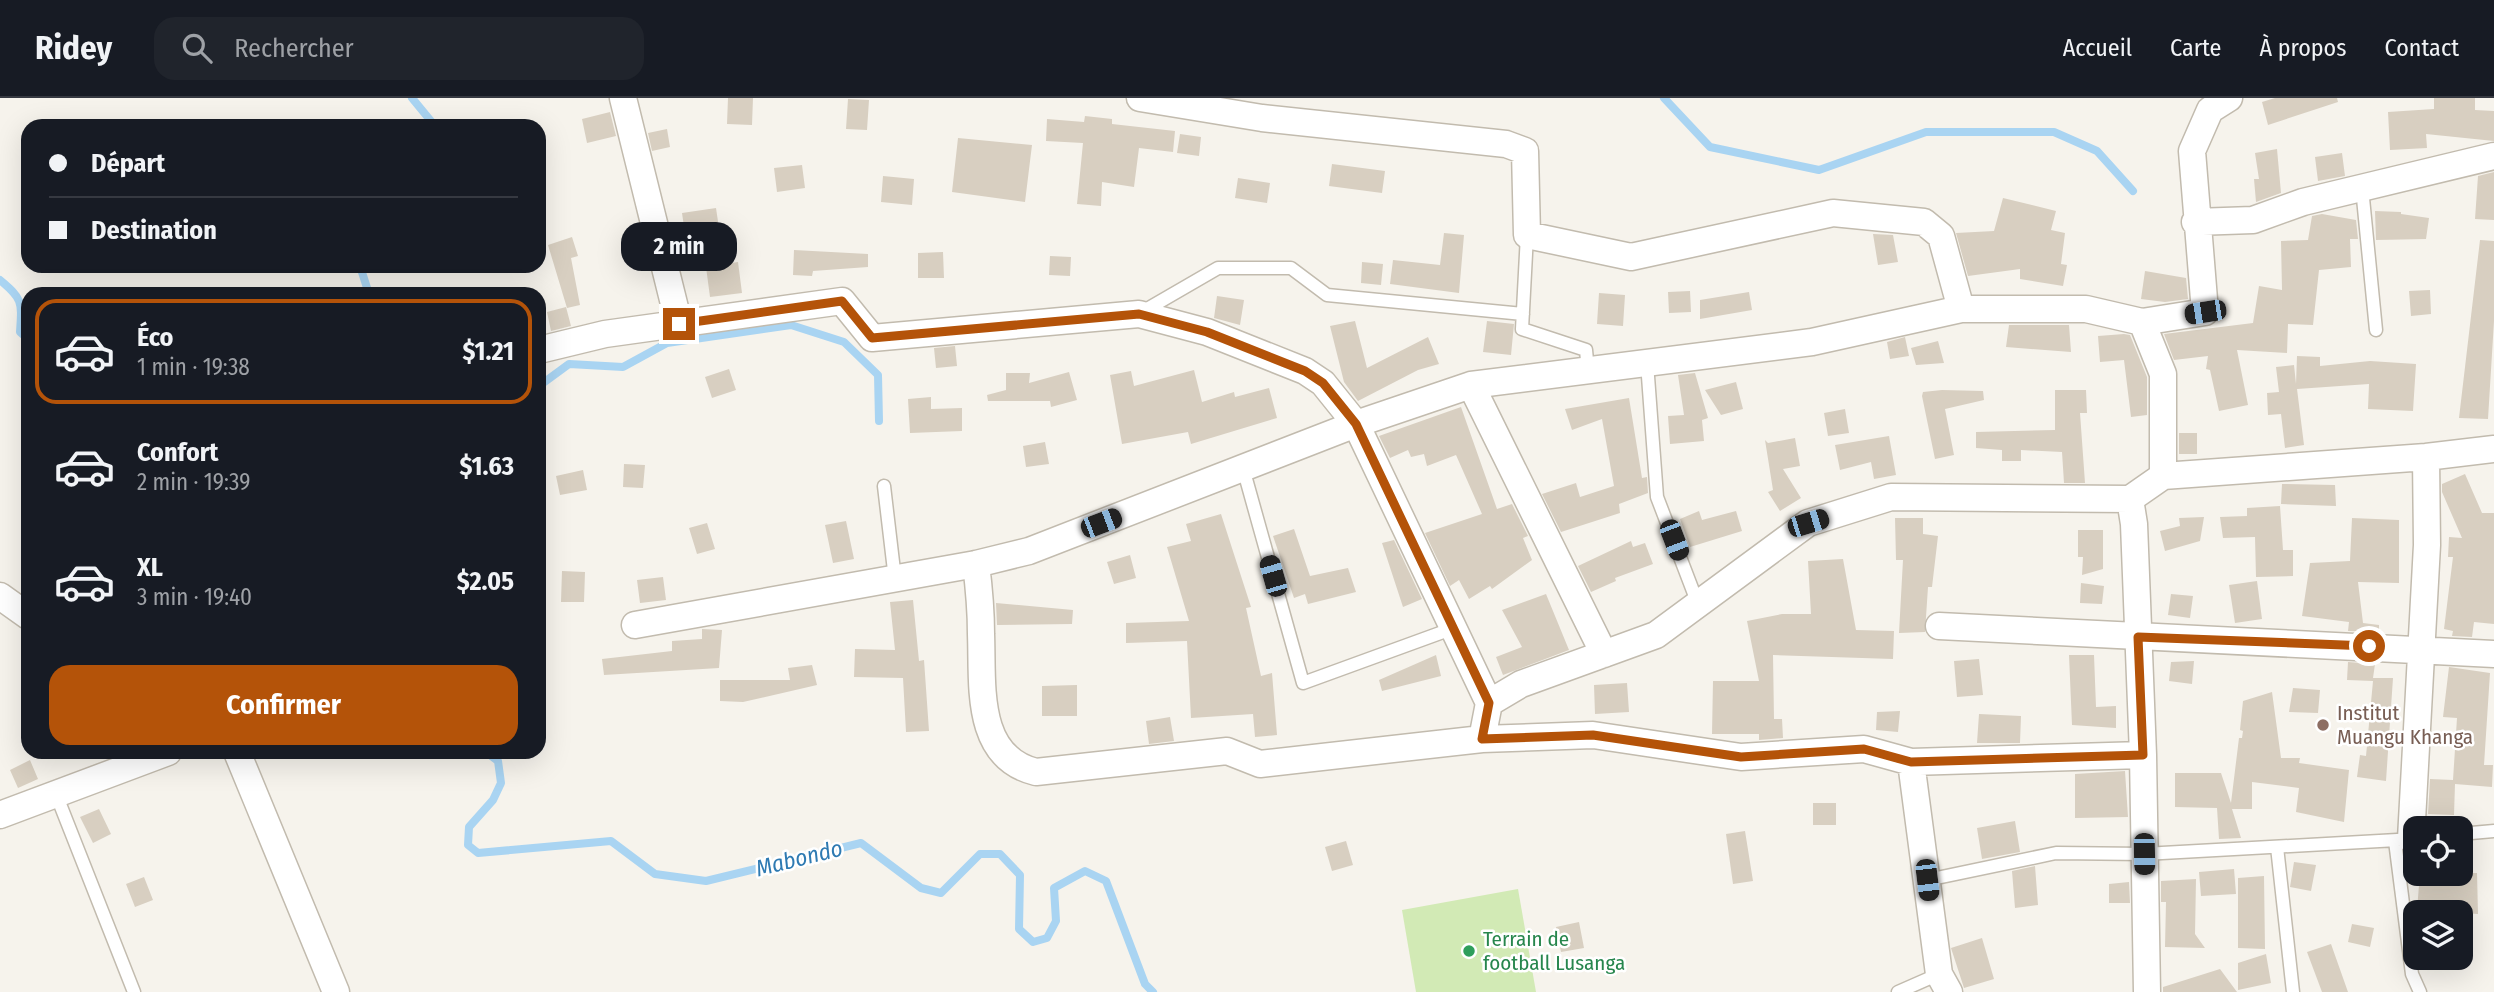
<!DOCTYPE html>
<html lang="fr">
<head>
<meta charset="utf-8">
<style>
	body { margin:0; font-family:"Fira Sans Condensed",sans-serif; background:#20242c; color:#f1f3f6; height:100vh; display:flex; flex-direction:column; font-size:26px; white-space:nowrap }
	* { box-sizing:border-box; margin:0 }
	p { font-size:23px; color:#9ea1a6 }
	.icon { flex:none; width:38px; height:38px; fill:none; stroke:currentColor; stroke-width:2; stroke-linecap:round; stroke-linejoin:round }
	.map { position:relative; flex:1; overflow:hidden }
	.details { position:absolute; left:21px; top:189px; width:525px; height:472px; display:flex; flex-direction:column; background:#171b24; border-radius:21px; box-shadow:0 7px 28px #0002 }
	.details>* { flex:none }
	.hud { position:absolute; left:21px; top:21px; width:525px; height:154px; border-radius:21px; box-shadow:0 7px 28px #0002; display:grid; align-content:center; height:154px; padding:0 28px; background:#171b24 }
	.fabs { position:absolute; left:2403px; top:718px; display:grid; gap:14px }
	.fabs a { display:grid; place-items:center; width:70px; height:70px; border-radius:14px; background:#171b24; box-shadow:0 7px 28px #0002; font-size:35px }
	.end { position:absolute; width:32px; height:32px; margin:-16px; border:9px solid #b45309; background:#fff; box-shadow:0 0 0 4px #fff }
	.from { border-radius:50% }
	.bubble { position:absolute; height:49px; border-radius:21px; background:#171b24; box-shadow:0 7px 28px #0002; font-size:23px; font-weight:700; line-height:49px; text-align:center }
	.car { position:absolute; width:21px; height:42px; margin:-21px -10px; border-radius:9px; box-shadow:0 0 5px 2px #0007; background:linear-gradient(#222 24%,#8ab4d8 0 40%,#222 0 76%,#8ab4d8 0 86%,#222 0) }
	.hud b { display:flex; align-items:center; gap:24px; height:66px; font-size:26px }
	.hud b+b { border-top:2px solid #363941 }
	.hud i { width:18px; height:18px; background:#f1f3f6 }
	ul { padding:12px 0 0; list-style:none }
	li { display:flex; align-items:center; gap:21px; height:105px; margin:0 14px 10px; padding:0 14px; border:4px solid transparent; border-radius:21px }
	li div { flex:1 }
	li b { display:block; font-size:26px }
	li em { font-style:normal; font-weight:700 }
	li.on { border-color:#b45309 }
	li>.icon { width:63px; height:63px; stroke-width:1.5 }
	.button { display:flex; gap:14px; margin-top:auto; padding:14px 28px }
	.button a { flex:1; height:80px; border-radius:21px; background:#b45309; color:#fff; font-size:28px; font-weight:700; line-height:80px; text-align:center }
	header { display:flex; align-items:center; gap:42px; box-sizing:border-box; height:98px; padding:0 35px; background:#171b24; border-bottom:2px solid #363941 }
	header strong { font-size:33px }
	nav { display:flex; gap:38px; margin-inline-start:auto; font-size:24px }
	.search { width:490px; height:63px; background:#20242c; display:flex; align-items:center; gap:18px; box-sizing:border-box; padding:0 24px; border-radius:21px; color:#9ea1a6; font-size:26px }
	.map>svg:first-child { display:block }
</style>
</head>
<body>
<header>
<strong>Ridey</strong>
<div class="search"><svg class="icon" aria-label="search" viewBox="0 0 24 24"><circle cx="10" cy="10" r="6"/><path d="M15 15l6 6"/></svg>Rechercher</div>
<nav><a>Accueil</a><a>Carte</a><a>À propos</a><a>Contact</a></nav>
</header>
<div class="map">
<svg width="2494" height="894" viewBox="0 0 2494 894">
	<rect width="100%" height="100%" fill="#f6f3ec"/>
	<path fill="#d2eab5" d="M1518,791L1536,894H1416L1402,812Z"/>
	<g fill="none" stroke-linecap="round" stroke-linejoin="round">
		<path stroke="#a9d4f2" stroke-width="8" d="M412,0L435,28
			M1664,0L1710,49L1819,72L1926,34H2054L2097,53L2133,93
			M360,168L369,196
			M0,182C23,201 22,204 20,234L28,241
			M539,288L569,266L623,269L667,245L791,227L844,244L878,277L879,323
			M486,654L498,663L501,685L493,702L469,729L468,747L478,755L611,743L655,776L706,783L861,745L921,790L941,795L980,756H1000L1020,777L1019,831L1033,844L1047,840L1056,823L1054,790L1085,773L1106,783L1145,886L1153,894"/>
	</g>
	<path fill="#d8cfc1" d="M728,0H753L752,27L727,26Z
		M2275,0H2337L2338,4L2268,27L2262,4Z
		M2434,0H2475V12L2494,13V43L2426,36L2427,50L2390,52L2388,14L2434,11Z
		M848,1L869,2L867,32L846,31Z
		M610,14L616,38L587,45L582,21Z
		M1085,18L1112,21V26L1175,33L1173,54L1139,50L1134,89L1102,84L1101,108L1077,106L1083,45L1046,43L1047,21L1084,24Z
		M667,31L670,49L652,53L648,35Z
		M1180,36L1201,39L1199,58L1177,55Z
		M958,40L1032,47L1025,104L952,94Z
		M2277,51L2281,95L2256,104L2254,81H2259L2255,55Z
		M2342,55L2345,78L2318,83L2315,59Z
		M1332,66L1385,73L1382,95L1329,88Z
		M802,67L805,90L777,94L774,70Z
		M2494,74V122L2475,121L2478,78Z
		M883,78L914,81L912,107L881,104Z
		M1238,80L1270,85L1267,105L1235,100Z
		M2003,100L2056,113L2051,132L2065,135L2061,166L2067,167L2063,188L2020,181V171L1968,178L1956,135L1994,133Z
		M716,110L720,137L686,142L682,115Z
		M2375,113L2401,114V116L2429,120L2426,141L2376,142Z
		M2322,116L2356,122L2358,141H2350L2351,169L2319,172L2313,227L2288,226L2287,255L2237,252L2248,307L2219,313L2210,272L2206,271L2208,258L2174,262L2164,236L2253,225L2259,188L2282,192L2281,143L2308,142L2312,118Z
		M1444,135L1464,137L1459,195L1390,186L1393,162L1440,167Z
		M1873,136L1893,137L1898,164L1878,167Z
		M572,139L578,158L571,160L580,207L567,210L548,147Z
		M2480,142L2494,143V223L2488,321L2459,320Z
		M794,152L868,156V169L813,173L812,178L793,177Z
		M943,154L944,180H918V155Z
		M1050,158L1071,159L1070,178L1049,177Z
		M738,164L742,195L710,199L706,169Z
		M1362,164L1383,166L1381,187L1361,185Z
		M2145,173L2186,180L2188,201L2165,204L2141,201Z
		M2430,192L2431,216L2411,218L2409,193Z
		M1690,193L1691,214L1669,215L1668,194Z
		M1749,194L1752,212L1700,221V202Z
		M1599,195L1625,197L1623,228L1597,226Z
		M1217,198L1244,202L1240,227L1214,220Z
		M566,209L571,228L551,233L547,214Z
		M1355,223L1367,270L1428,239L1439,266L1418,272L1358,303L1344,284L1330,228Z
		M1487,223L1514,226L1511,257L1483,254Z
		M2009,227H2069L2071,254L2006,249Z
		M2124,236L2130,237L2147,279V317L2131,319L2124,262L2100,264L2098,238Z
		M1905,239L1909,258L1890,261L1887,244Z
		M1938,243L1944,265L1916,267L1911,250Z
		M955,248L957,268L936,270L934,250Z
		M2297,258L2320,259V268L2370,263L2416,266L2413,313L2368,311L2369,286L2297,291L2304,347L2285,350L2281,316L2268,317L2267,295L2279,294L2276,269L2294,267L2296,286Z
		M729,271L736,292L712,300L705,279Z
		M1194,272L1202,304L1234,294L1235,299L1269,290L1277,320L1191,346L1188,334L1122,346L1110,277L1131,273L1134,288Z
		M1069,274L1077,302L1051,309L1050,303H988L987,297L1006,292V275H1030L1029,285Z
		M1695,275L1708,320L1702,322L1704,343L1670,346L1668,318L1684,317L1678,277Z
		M1736,284L1743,311L1721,317L1705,292Z
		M1942,292L1983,293L1984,302L1945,311L1954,357L1935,361L1922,298L1923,294Z
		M2055,292H2086L2087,315H2080L2085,385H2064L2062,354L2021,352V363H2002V352L1976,350V334L2055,332Z
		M931,299V311L962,310V333L910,335L908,301Z
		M1629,300L1642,380L1647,379L1648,395L1619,406L1620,415L1561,434L1542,396L1576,385L1580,399L1614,388L1602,321L1572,332L1565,311Z
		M1461,309L1497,411L1512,406L1528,438L1523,440L1532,462L1492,491L1490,488L1469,501L1459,482L1450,488L1425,435L1482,416L1456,357L1427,368L1424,356L1411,359L1408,352L1390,360L1379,338Z
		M1845,311L1849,335L1828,338L1824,315Z
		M2179,335H2197V356H2179Z
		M1889,338L1896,377L1874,381L1871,364L1840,372L1835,347Z
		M1795,340L1800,368L1783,371L1801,400L1780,413L1768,394L1773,392L1765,342L1768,345Z
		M1045,344L1049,366L1026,369L1023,348Z
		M624,366L645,367L643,390L623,389Z
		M583,372L587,392L560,397L556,378Z
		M2465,376L2482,415H2494V526L2474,524L2472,539L2452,538L2453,533L2444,531L2453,459H2448L2449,439L2462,440L2442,394V386Z
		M2282,386L2335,387L2336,408L2281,406Z
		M2280,408L2283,452H2293V478L2256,479L2255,439L2223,440L2220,419L2247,418V410Z
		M1699,413L1702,422L1736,413L1742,433L1690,449L1680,421Z
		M1221,416L1251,509L1246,510L1261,578L1272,575L1277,637L1255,639L1253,616L1191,620L1187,543L1126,545V525L1189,523L1167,449L1191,443L1186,426Z
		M2204,419L2200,443L2165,453L2160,433L2180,428L2179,420Z
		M1895,420H1923V436L1938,438L1932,489H1928L1925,534L1899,535L1903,462H1896Z
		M2352,420L2399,422V485L2358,484L2363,525L2379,527V534L2348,533L2349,524L2302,518L2310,465L2350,463Z
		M846,423L854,461L833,465L825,427Z
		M707,425L715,451L697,456L689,430Z
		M1294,431L1310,478L1348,470L1356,494L1308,506L1305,496L1294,500L1273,438Z
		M2078,432H2103V471L2082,477L2083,459H2078Z
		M1394,442L1422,501L1403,509L1382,445Z
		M1631,443L1633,449L1645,445L1653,466L1615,480L1616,483L1591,494L1578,468Z
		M1130,457L1136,480L1114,486L1107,464Z
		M1843,461L1856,532L1894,533L1893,561L1773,557L1774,621H1782L1783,640L1759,642V636H1712L1713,583H1759L1747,523L1782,516H1811L1808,463Z
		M562,473L585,474L584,504H561Z
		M663,479L666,502L640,505L637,482Z
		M2257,483L2262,521L2235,525L2229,487Z
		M2081,485L2104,488L2102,506L2080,505Z
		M1546,496L1569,552L1503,577L1496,559L1522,549L1502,512Z
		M2171,496L2193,498L2190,520L2168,517Z
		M913,502L919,563L924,562L929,633L906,634L903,580L854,579L855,551L895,552L890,504Z
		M996,505L1073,512L1072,526L997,527Z
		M702,531L722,532L719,570L604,577L602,561L672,553V543L702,541Z
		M1436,557L1441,578L1382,593L1379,582Z
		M2069,557H2094L2096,609L2116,608V630L2072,627Z
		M1979,561L1983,597L1957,599L1954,563Z
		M2194,563L2192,586L2169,583L2171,564Z
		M2348,564L2375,566L2373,580H2393L2386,683L2357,679L2360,657L2366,658L2373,583L2347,582Z
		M812,567L817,587L743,604L720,603V582H790L788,570Z
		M2449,569L2490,575L2484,667H2493L2492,689L2455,686L2454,717L2428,716L2430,681L2453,682L2457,620L2443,619Z
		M1627,585L1629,614L1595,616L1594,587Z
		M1077,587V618H1042V588Z
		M2293,590L2320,592L2318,615L2289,614Z
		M2272,594L2281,660H2300L2299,665L2349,672L2344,724L2296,714L2299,690L2252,684V711H2232L2241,740L2219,741L2217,710L2175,709V675H2221L2231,705L2239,640H2242L2243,633L2240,632L2243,603Z
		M1900,613L1898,634L1876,632L1877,614Z
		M1979,616L2021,618L2020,645H1977Z
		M1170,619L1174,643L1149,646L1146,623Z
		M30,662L38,681L18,690L10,672Z
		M2125,673L2128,719L2075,720V676Z
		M1813,705H1836V727H1813Z
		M99,711L111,736L93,745L80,719Z
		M2015,723L2020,754L1982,761L1977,730Z
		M1745,733L1753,783L1733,786L1726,736Z
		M1346,743L1353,767L1332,773L1325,749Z
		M2294,764L2316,767L2311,793L2290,789Z
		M2035,768L2038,807L2015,810L2012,773Z
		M2234,771L2236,796L2201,798L2199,774Z
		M2420,775H2477L2478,816L2417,812Z
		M2264,778L2265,851L2238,850V780Z
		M144,779L153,802L135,809L126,786Z
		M2196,781L2195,836L2205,850L2165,849L2166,804H2161V783Z
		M2129,784L2130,805H2109V786Z
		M1579,824L1584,850L1561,854L1556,829Z
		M2352,826L2374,830L2370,849L2348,844Z
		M1982,840L1994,881L1964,890L1951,850Z
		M2331,846L2348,894H2322L2307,854Z
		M2266,856L2271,885L2238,892V865Z
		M2220,871L2237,894H2163V889Z"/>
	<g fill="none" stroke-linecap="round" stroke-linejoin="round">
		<defs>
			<path id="service" d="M2362,90L2376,232
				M1527,137L1522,231L1586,252L1588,273
				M1142,214L1218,170H1291L1327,197L1523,216
				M1647,265L1657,399L1698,506
				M1243,370L1303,585L1454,530
				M884,388L895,481
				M56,696L134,894
				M2460,736L2494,733
				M2395,743L2412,876L2420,894
				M2277,749L2293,894
				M1927,782L2056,755L2144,756L2415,741
				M1898,894L1939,876"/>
			<path id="minor" d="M623,0L679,226
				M1140,0L1262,20L1506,46L1525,53L1527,137L1631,159L1833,115L1924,124L1941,138L1961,211
				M2195,124L2253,122L2303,104L2494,58
				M2142,224L2205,214L2192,53L2210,12L2229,0
				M539,252L605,236L842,203L872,240L1139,216L1207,234L1305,273L1323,285L1356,326L1489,605
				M1471,287L1604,556
				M2130,401L2134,426L2143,657L2147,894
				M976,466C979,490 981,513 981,536C983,586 974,659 1036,674L1227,653L1260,666L1482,641L1489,605L1521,586L1656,537L1808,425L1891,399L2130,401L2163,378L2426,359L2494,351
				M0,498L28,518
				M635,527L976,466L1029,453L1356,326L1471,287L1812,244L1961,211H2086L2142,224L2163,276V378
				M1939,528L2494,556
				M1482,641L1593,637L1741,659L1864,651L1911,664L2143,657
				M237,654L336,894
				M1911,664L1939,876L1949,894
				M0,717L168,654
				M2411,741L2427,447L2426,359"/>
		</defs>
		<use href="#service" stroke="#c2bbae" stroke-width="15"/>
		<use href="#minor" stroke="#c2bbae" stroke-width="29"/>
		<use href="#service" stroke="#fff" stroke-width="12"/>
		<use href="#minor" stroke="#fff" stroke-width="26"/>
	</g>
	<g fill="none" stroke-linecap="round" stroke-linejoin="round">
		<path stroke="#b45309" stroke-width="9" d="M679,226L842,203L872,240L1139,216L1207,234L1305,273L1323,285L1356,326L1489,605L1482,641L1593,637L1741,659L1864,651L1911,664L2143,657L2138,539L2369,548"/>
	</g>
	<circle fill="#8d6e63" stroke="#fff" stroke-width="2.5" cx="2323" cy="627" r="7"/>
	<circle fill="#2e9e5b" stroke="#fff" stroke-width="2.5" cx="1469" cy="853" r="7"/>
	<g text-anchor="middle" stroke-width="5" stroke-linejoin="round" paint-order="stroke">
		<g font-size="21" fill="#785e54" stroke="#fff" text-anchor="start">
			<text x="2337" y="622">Institut<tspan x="2337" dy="24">Muangu Khanga</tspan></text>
		</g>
		<g font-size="21" fill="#27864d" stroke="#fff" text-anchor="start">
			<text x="1483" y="848">Terrain de<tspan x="1483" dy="24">football Lusanga</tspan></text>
		</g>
		<g font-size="23" font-style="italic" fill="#2e7ab2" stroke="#fff">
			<text transform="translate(799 760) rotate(-14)" y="8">Mabondo</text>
		</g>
	</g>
</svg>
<div class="fabs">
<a><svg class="icon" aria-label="locate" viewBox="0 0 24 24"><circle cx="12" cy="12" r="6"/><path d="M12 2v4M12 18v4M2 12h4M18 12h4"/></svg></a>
<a><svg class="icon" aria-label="layers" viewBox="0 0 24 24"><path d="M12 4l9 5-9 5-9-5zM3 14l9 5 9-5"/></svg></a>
</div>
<i class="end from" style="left:2369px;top:548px"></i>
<i class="end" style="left:679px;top:226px"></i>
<div class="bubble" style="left:621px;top:124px;width:116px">2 min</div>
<i class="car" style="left:2205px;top:214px;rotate:261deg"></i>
<i class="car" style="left:1101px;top:425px;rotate:69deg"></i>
<i class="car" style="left:1808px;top:425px;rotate:73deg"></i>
<i class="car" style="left:1674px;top:442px;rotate:159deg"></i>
<i class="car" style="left:1273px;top:478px;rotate:344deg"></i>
<i class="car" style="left:2144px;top:756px;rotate:179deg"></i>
<i class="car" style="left:1927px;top:782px;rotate:173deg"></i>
<div class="hud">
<b><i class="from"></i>Départ</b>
<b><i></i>Destination</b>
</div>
<section class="details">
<ul>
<li class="on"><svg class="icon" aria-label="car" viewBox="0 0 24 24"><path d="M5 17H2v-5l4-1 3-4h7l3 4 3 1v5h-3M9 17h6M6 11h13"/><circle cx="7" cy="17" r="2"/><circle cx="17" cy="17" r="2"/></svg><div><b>Éco</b><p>1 min · 19:38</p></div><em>$1.21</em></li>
<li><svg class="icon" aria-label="car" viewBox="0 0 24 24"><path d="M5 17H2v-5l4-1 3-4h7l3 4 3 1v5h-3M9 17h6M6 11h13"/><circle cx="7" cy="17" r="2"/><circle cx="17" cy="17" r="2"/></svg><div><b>Confort</b><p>2 min · 19:39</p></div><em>$1.63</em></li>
<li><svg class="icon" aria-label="car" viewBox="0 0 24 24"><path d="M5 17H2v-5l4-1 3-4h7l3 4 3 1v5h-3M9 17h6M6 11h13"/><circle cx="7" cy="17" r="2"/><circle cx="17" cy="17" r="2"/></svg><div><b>XL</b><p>3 min · 19:40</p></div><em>$2.05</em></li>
</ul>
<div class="button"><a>Confirmer</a></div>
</section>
</div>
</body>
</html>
